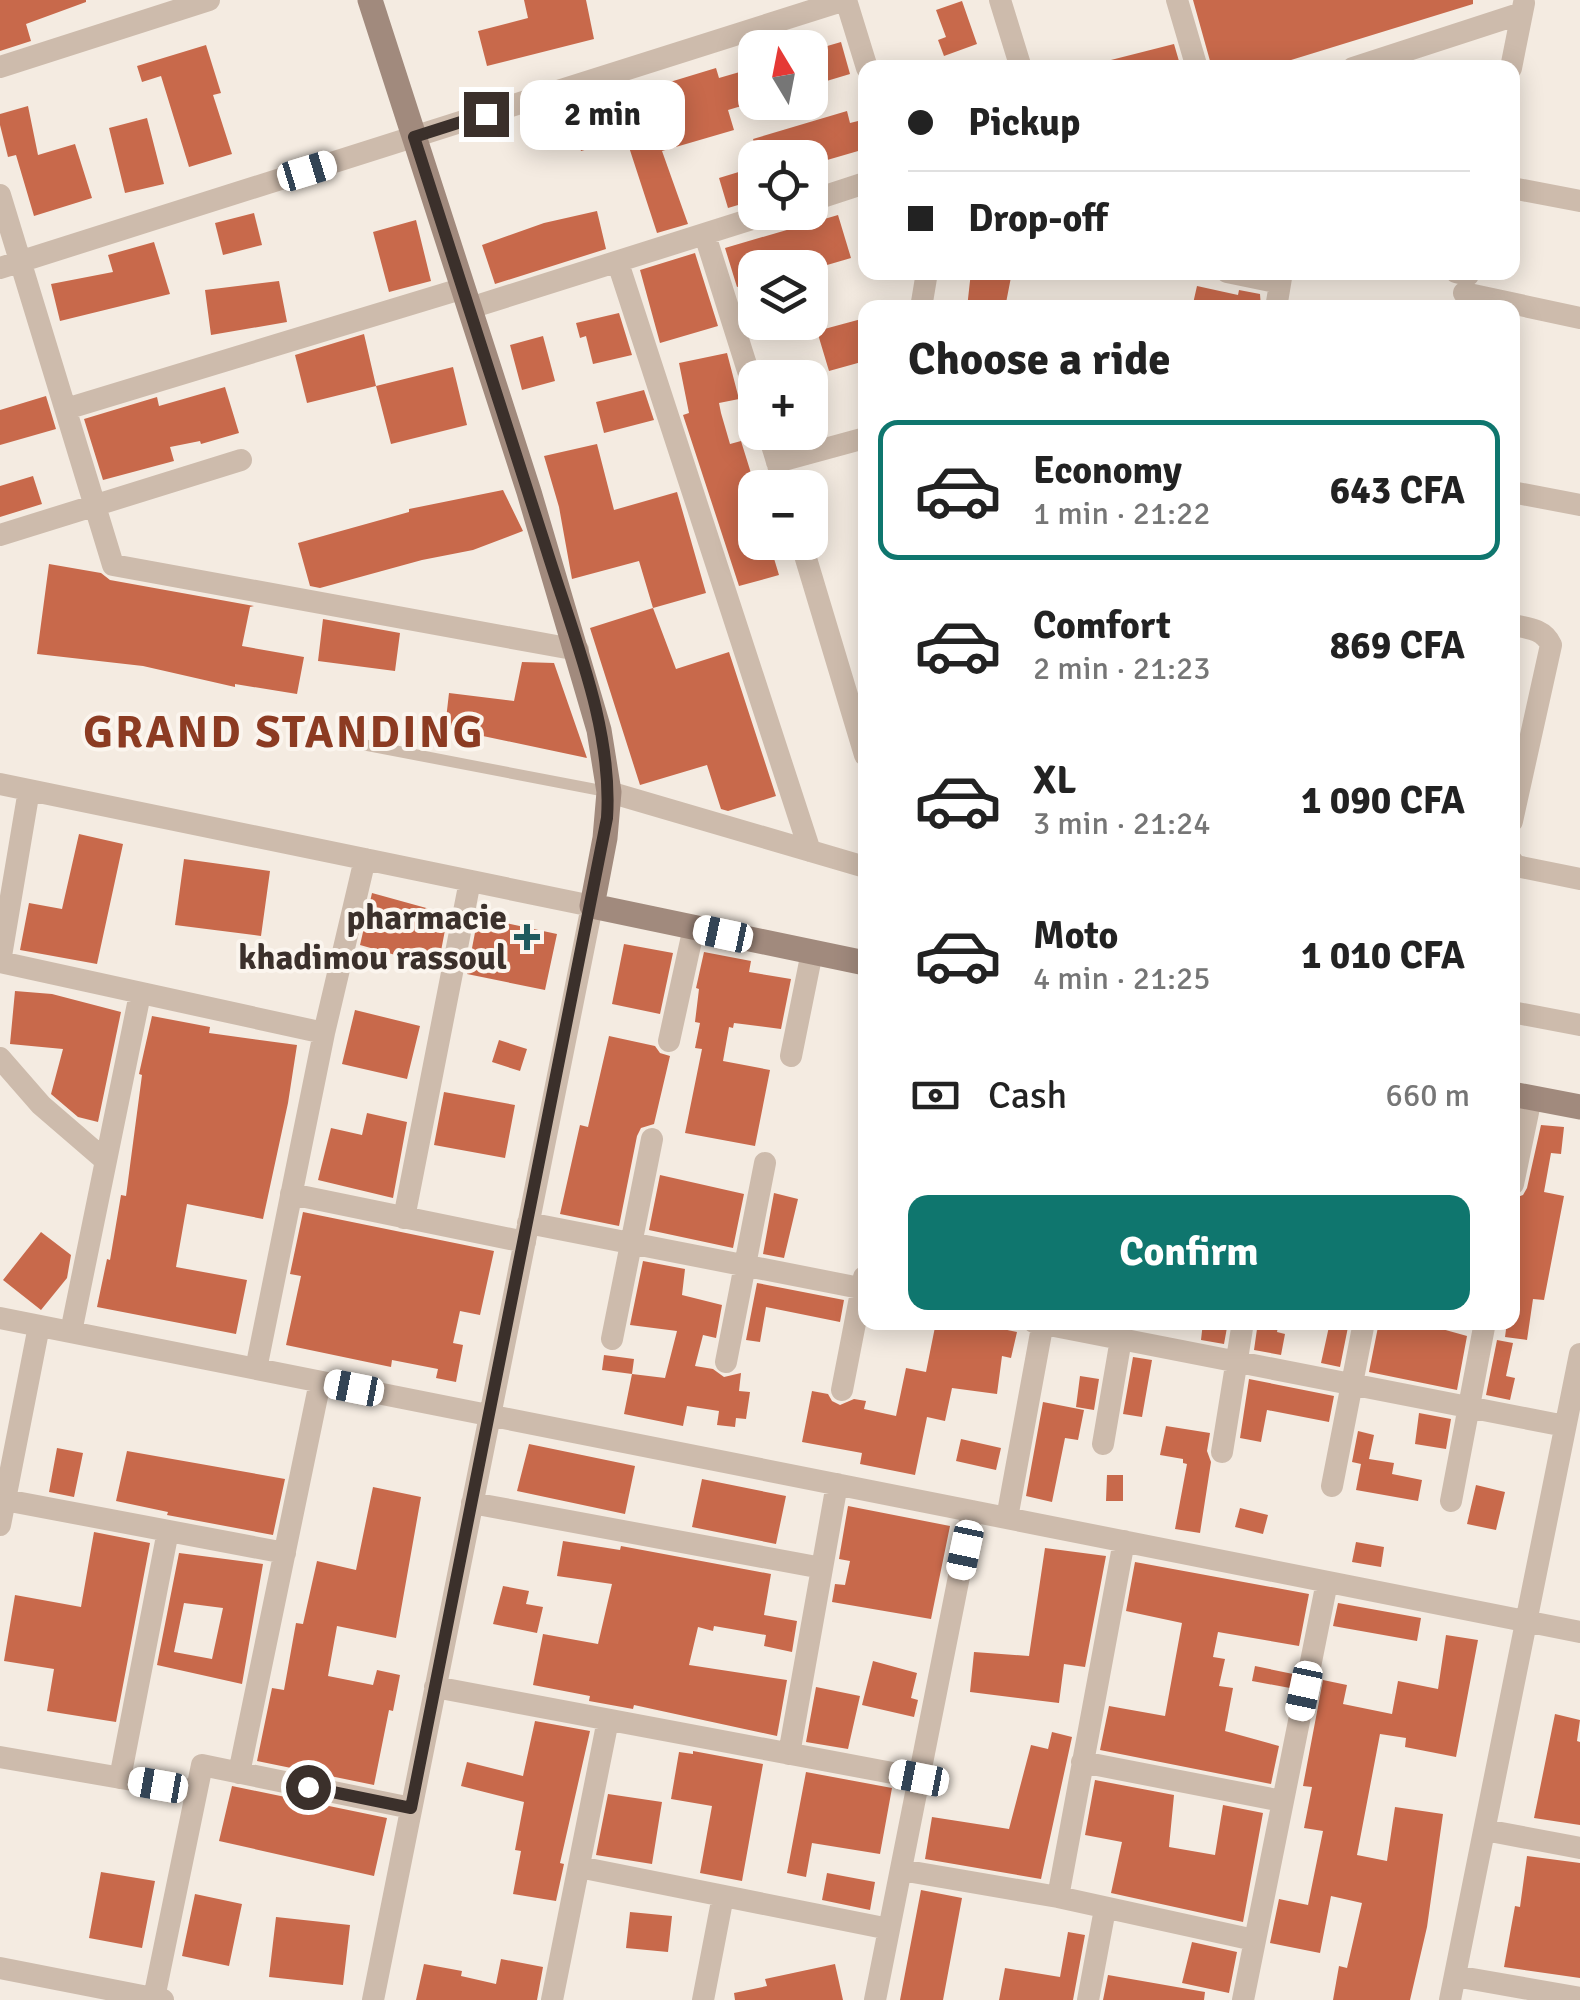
<!DOCTYPE html>
<html lang="en">
<head>
<meta charset="utf-8">
<style>
	body { margin:0; font-family:Signika,sans-serif; background:#f2f2f2; color:#222; height:100vh; display:flex; flex-direction:column; font-size:38px; white-space:nowrap }
	* { box-sizing:border-box; margin:0 }
	p { font-size:32px; color:#767676 }
	.icon { flex:none; width:55px; height:55px; fill:none; stroke:currentColor; stroke-width:2; stroke-linecap:round; stroke-linejoin:round }
	.map { position:relative; flex:1; overflow:hidden }
	.sheet { position:absolute; left:858px; top:300px; width:662px; height:1030px; display:flex; flex-direction:column; background:#fff; border-radius:20px; box-shadow:0 5px 25px #0003 }
	.sheet>* { flex:none }
	.hud { position:absolute; left:858px; top:60px; width:662px; height:220px; border-radius:20px; box-shadow:0 5px 25px #0003; display:grid; align-content:center; height:220px; padding:0 50px; background:#fff }
	.needle { width:65px; rotate:350deg }
	.controls { position:absolute; left:738px; top:30px; display:grid; gap:20px }
	.controls a { display:grid; place-items:center; width:90px; height:90px; border-radius:20px; background:#fff; box-shadow:0 5px 25px #0003; font-size:50px }
	.end { position:absolute; width:45px; height:45px; margin:-22px; border:12px solid #3b302b; background:#fff; box-shadow:0 0 0 5px #fff }
	.from { border-radius:50% }
	.bubble { position:absolute; height:70px; border-radius:20px; background:#fff; box-shadow:0 5px 25px #0003; font-size:32px; font-weight:800; line-height:70px; text-align:center }
	.car { position:absolute; width:30px; height:60px; margin:-30px -15px; border-radius:12px; box-shadow:0 0 8px 2px #0007; background:linear-gradient(#fff 24%,#345 0 40%,#fff 0 76%,#345 0 86%,#fff 0) }
	.hud b { display:flex; align-items:center; gap:35px; height:95px; font-size:38px }
	.hud b+b { border-top:2px solid #e0e0e0 }
	.hud i { width:25px; height:25px; background:#222 }
	ul { padding:0; list-style:none }
	li { display:flex; align-items:center; gap:30px; height:140px; margin:0 20px 15px; padding:0 30px; border:5px solid transparent; border-radius:20px }
	li div { flex:1 }
	li b { display:block; font-size:38px }
	li em { font-style:normal; font-weight:800 }
	li.on { border-color:#0f766e }
	li>.icon { width:90px; height:90px; stroke-width:1.5 }
	h2 { padding:0 50px; font-size:45px; line-height:120px }
	.pay { display:flex; align-items:center; gap:25px; height:110px; padding:0 50px; font-size:38px }
	.pay p { margin-inline-start:auto }
	.action { display:flex; gap:20px; margin-top:auto; padding:20px 50px }
	.action a { flex:1; height:115px; border-radius:20px; background:#0f766e; color:#fff; font-size:40px; font-weight:800; line-height:115px; text-align:center }
	.map>svg:first-child { display:block }
</style>
</head>
<body>
<div class="map">
<svg width="1580" height="2000" viewBox="0 0 1580 2000">
	<rect width="100%" height="100%" fill="#f4ebe1"/>
	<path fill="#c8694b" fill-rule="evenodd" d="M0,0H86V2L26,24L31,41L0,51Z
		M524,0H586L594,39L487,66L478,31L528,18Z
		M1193,0H1473V4L1265,68H1212Z
		M962,1L977,44L944,56L938,40L946,37L936,10Z
		M841,42L850,74L810,86V51Z
		M1174,44L1181,68H1104L1103,62Z
		M206,45L221,93L213,95L232,154L189,167L161,76L142,82L137,66Z
		M716,68L719,78L750,69L751,74L755,73V102L728,110L734,130L662,151L688,224L657,233L626,138L581,151L572,120L617,108L614,99Z
		M28,106L38,155L75,144L92,198L34,216L16,155L8,157L0,125V114Z
		M847,111L850,123L858,121L865,149L810,165V158H759L753,139Z
		M147,118L164,184L125,193L109,128Z
		M755,167V200L728,208L719,178Z
		M597,211L606,249L495,284L482,245L544,223Z
		M254,213L262,245L223,255L215,223Z
		M838,215L851,258L810,270V268H755V282L737,287L725,248Z
		M416,220L431,281L389,292L373,232Z
		M154,242L170,294L60,321L51,284L113,272L108,255Z
		M695,253L718,326L660,343L640,270Z
		M971,272H1012L1005,308H967Z
		M279,281L287,322L211,335L205,290Z
		M1197,286L1238,295L1239,290L1260,294L1261,308H1192Z
		M619,313L632,355L593,364L586,336L580,338L576,323Z
		M865,318V361L829,371L817,331Z
		M364,334L376,386L307,403L295,355Z
		M543,336L555,381L522,390L510,345Z
		M727,353L739,399L719,403L721,413L730,444L741,441L755,486V542H769L779,575L739,586L683,415L689,413L679,363Z
		M453,367L467,425L391,444L376,386Z
		M225,387L239,433L201,444L200,441L170,447L174,461L103,480L84,419L157,397L159,406Z
		M644,390L654,420L604,433L596,402Z
		M46,396L56,429L0,445V410Z
		M597,444L614,510L677,492L706,593L653,608L639,561L572,579L559,507L544,456Z
		M33,476L42,504L0,517V486Z
		M503,490L523,531L473,550L422,560L320,588L310,586L298,543L409,512V509Z
		M49,564L101,573L110,580L254,606L250,607L242,646L304,657L297,694L235,684V687L143,666L37,654Z
		M653,608L676,669L729,652L776,796L728,811L721,809L707,765L640,785L590,628Z
		M323,619L400,633L395,671L318,661Z
		M522,662L554,663L587,758L445,728L449,693L514,701Z
		M79,834L123,844L97,964L20,950L29,903L62,909Z
		M184,859L270,871L261,936L175,925Z
		M372,893L448,914L438,967L360,945Z
		M478,917L557,934L545,990L467,974Z
		M624,944L673,953L660,1014L612,1004Z
		M704,952L751,961L749,972L791,979L781,1029L734,1023L733,1028L729,1027L723,1061L770,1070L755,1146L685,1133L702,1049L695,1048L700,1023L695,1022L699,989L696,988Z
		M15,991L52,994L121,1012L98,1122L78,1117L51,1094L63,1049L10,1044Z
		M355,1010L420,1026L407,1079L342,1064Z
		M152,1016L210,1027L209,1033L297,1045L288,1103L263,1219L187,1204L176,1267L247,1280L236,1334L97,1307L107,1259L110,1260L121,1195L126,1196L142,1075L139,1074Z
		M609,1036L655,1046L660,1053L670,1056L654,1124L641,1128L637,1136L619,1226L560,1214L580,1125L588,1127Z
		M499,1040L527,1049L520,1071L492,1062Z
		M444,1092L515,1105L505,1158L434,1145Z
		M367,1113L407,1122L393,1198L318,1180L331,1128L362,1135Z
		M1541,1125L1564,1127L1561,1154L1551,1153L1544,1192L1564,1196L1544,1300L1533,1299L1527,1340L1505,1337L1507,1322H1512V1199L1523,1195L1527,1188Z
		M660,1175L744,1194L733,1248L649,1230Z
		M774,1193L798,1199L784,1258L763,1254Z
		M303,1212L494,1251L480,1315L460,1311L453,1343L463,1345L456,1382L436,1378L438,1369L392,1360L391,1367L286,1345L301,1276L290,1274Z
		M41,1232L71,1255L67,1278L41,1310L3,1280Z
		M643,1261L685,1269L682,1295L722,1305L716,1338L703,1335L695,1366L713,1369L724,1377L741,1373L739,1391L750,1392L746,1419L736,1418L735,1427L717,1425L719,1411L687,1406L683,1426L624,1414L632,1374L602,1370L604,1355L634,1359L632,1374L665,1378L677,1331L630,1325Z
		M757,1283L844,1300L840,1322L766,1307L760,1342L746,1340Z
		M936,1322L982,1328L983,1325L1017,1332L1011,1358L1002,1356L997,1394L952,1388L945,1421L927,1417L915,1475L860,1464L862,1453L802,1442L812,1391L828,1394L832,1401L840,1405L854,1399L866,1401L864,1409L896,1416L906,1368L926,1372Z
		M1203,1322H1228L1224,1344L1201,1340Z
		M1258,1322H1279L1277,1332L1285,1334L1281,1355L1254,1350Z
		M1330,1322H1349L1340,1367L1321,1363Z
		M1379,1322H1417L1467,1336L1457,1390L1369,1372Z
		M1497,1340L1513,1343L1506,1376L1515,1378L1510,1400L1486,1395Z
		M1133,1357L1152,1360L1142,1417L1123,1414Z
		M1080,1376L1099,1379L1094,1410L1076,1407Z
		M1249,1379L1334,1396L1329,1422L1267,1410L1261,1442L1240,1438Z
		M1043,1402L1084,1410L1078,1440L1065,1438L1052,1502L1026,1496Z
		M1419,1413L1451,1419L1446,1449L1415,1444Z
		M1166,1426L1210,1433L1207,1451L1211,1462L1200,1533L1175,1529L1187,1464L1183,1463V1459L1160,1455Z
		M1358,1431L1374,1435L1369,1459L1394,1463L1392,1474L1422,1480L1418,1501L1356,1490L1361,1464L1352,1462Z
		M961,1439L1001,1448L996,1470L956,1461Z
		M529,1444L635,1466L625,1514L517,1491Z
		M57,1448L83,1453L74,1497L49,1492Z
		M127,1451L285,1479L273,1535L167,1515L168,1512L116,1501Z
		M1107,1475H1123V1501H1106Z
		M702,1479L786,1496L776,1544L692,1527Z
		M1476,1485L1505,1492L1496,1530L1467,1524Z
		M373,1487L421,1497L396,1638L337,1626L328,1676L373,1685L377,1670L400,1675L393,1711L389,1710L374,1785L257,1761L272,1688L284,1690L296,1623L303,1624L317,1561L356,1570Z
		M848,1506L950,1526L931,1619L832,1602L835,1584L845,1585L850,1561L839,1559Z
		M1240,1508L1268,1515L1263,1534L1235,1527Z
		M94,1532L150,1543L116,1722L47,1711L54,1669L4,1661L15,1595L81,1607Z
		M563,1541L620,1550L621,1546L771,1574L764,1615L797,1621L792,1652L764,1646L766,1635L714,1626L713,1631L698,1627L689,1665L787,1680L777,1736L634,1705L633,1709L589,1701L590,1696L533,1685L543,1634L598,1644L612,1584L557,1576Z
		M1356,1542L1384,1547L1381,1567L1352,1562Z
		M1045,1548L1106,1556L1085,1667L1064,1664L1059,1703L970,1692L974,1652L1029,1656Z
		M179,1553L263,1564L242,1684L157,1665ZM184,1603L223,1608L212,1659L174,1652Z
		M1135,1562L1309,1594L1299,1646L1218,1632L1213,1657L1225,1659L1219,1686L1233,1688L1225,1731L1279,1746L1271,1784L1100,1750L1109,1706L1165,1716L1182,1623L1126,1611Z
		M503,1586L529,1591L526,1604L543,1607L537,1633L493,1624Z
		M1338,1603L1421,1618L1417,1641L1333,1626Z
		M1446,1635L1478,1640L1456,1757L1405,1747L1406,1738L1380,1734L1357,1855L1387,1861L1395,1807L1443,1814L1427,1927L1410,2000H1333L1339,1966L1347,1968L1362,1903L1331,1896L1320,1953L1270,1943L1279,1899L1308,1905L1323,1831L1304,1828L1312,1787L1303,1786L1323,1680L1347,1685L1343,1704L1392,1714L1398,1681L1438,1689Z
		M873,1661L917,1673L911,1698L918,1700L914,1717L862,1705Z
		M1255,1666L1293,1674L1290,1688L1252,1681Z
		M816,1687L860,1696L848,1749L806,1742Z
		M1555,1714L1580,1720L1577,1741L1580,1742V1825L1534,1818Z
		M535,1721L590,1731L560,1863L564,1864L556,1901L513,1894L521,1851L515,1850L524,1802L461,1786L467,1762L523,1776Z
		M1052,1732L1072,1737L1041,1879L925,1859L932,1817L1009,1829L1031,1745L1048,1749Z
		M693,1751L763,1764L742,1881L700,1873L712,1806L671,1799L679,1752L693,1754Z
		M806,1772L892,1788L880,1854L812,1843L806,1877L787,1873Z
		M1095,1780L1174,1795L1169,1847L1215,1855L1223,1805L1263,1813L1243,1922L1111,1893L1122,1842L1085,1835Z
		M232,1786L387,1818L374,1876L219,1841Z
		M608,1794L662,1802L652,1864L596,1855Z
		M1527,1856L1580,1863V1978L1504,1967L1515,1906L1520,1907Z
		M101,1872L155,1881L142,1948L89,1938Z
		M827,1873L875,1882L870,1910L822,1900Z
		M921,1890L962,1898L943,2000H900Z
		M195,1894L242,1904L229,1966L182,1956Z
		M630,1912L672,1916L668,1952L626,1948Z
		M276,1917L350,1925L343,1985L269,1977Z
		M1068,1932L1085,1935L1073,2000H999L1005,1968L1060,1977Z
		M1192,1942L1237,1952L1229,1993L1182,1983Z
		M501,1959L543,1967L537,2000H416L424,1964L462,1971L461,1976L496,1984Z
		M835,1964L843,2000H735L734,1993L767,1986L765,1979Z
		M1108,1975L1205,1992L1204,2000H1103Z"/>
	<g fill="none" stroke-linecap="round" stroke-linejoin="round">
		<path stroke="#cdbbac" stroke-width="11" d="M365,745L609,792"/>
		<path stroke="#cdbbac" stroke-width="22" d="M846,0L867,68
			M1000,0L1021,68
			M1177,0L1197,68
			M0,67L209,0
			M1353,68L1522,13
			M1511,68L1524,3
			M1512,188L1580,201
			M0,195L113,565L578,650
			M810,201L865,183
			M705,235L755,393
			M618,263L810,851
			M0,268L845,0
			M1227,272L1280,283
			M1456,272L1468,275
			M1464,293L1580,318
			M470,308L774,212
			M921,308L927,272
			M1276,308L1282,272
			M66,409L464,288
			M768,432L785,488
			M777,462L865,438
			M1512,492L1580,505
			M0,535L241,460
			M801,542L865,755
			M1512,625C1528,628 1544,629 1551,645L1512,821
			M0,784L592,906L373,2000
			M609,792L865,867
			M1512,861L1516,866L1580,879
			M0,962L324,1033
			M0,962L29,790
			M1512,1012L1580,1025
			M669,1041L694,927
			M791,1056L812,952
			M0,1058L41,1105L106,1161
			M1513,1184L1531,1098
			M291,1194L525,1242
			M404,1218L470,881
			M528,1223L865,1289
			M0,1318L1580,1632
			M1034,1322L1565,1426
			M71,1332L140,994
			M612,1339L652,1139
			M726,1362L765,1163
			M256,1369L324,1033L365,859
			M842,1390L864,1277
			M1103,1444L1121,1339
			M1222,1452L1243,1322
			M1332,1486L1364,1322
			M0,1499L285,1553
			M1451,1501L1485,1322
			M472,1503L822,1568
			M1007,1518L1043,1322
			M0,1525L39,1326
			M435,1687L919,1778
			M789,1754L837,1484
			M0,1757L196,1791
			M1082,1762L1282,1801
			M239,1773L320,1382
			M120,1778L168,1531
			M1485,1830L1580,1848
			M579,1867L889,1929
			M901,1870L1058,1897L1254,1940
			M1058,1897L1124,1541
			M0,1968L163,2000
			M1455,1976L1580,1998
			M154,1998L202,1765L411,1808
			M552,2000L608,1720
			M703,2000L723,1896
			M875,2000L972,1511
			M1088,2000L1105,1909
			M1243,2000L1327,1582
			M1450,2000L1580,1354"/>
		<path stroke="#a18a7d" stroke-width="25" d="M370,0L529,492L599,730L609,792L605,838L592,906L865,963
			M1512,1094L1580,1107"/>
	</g>
	<g fill="none" stroke-linecap="round" stroke-linejoin="round">
		<path stroke="#3b302b" stroke-width="12" d="M308,1787L411,1808L607,818C613,728 573,635 547,551C504,413 459,275 414,137L486,114"/>
	</g>
	<path fill="#1f5a5e" stroke="#fbf5ee" stroke-width="4" d="M522 922h10v10h10v10h-10v10h-10v-10h-10v-10h10z"/>
	<g text-anchor="middle" stroke-width="8" stroke-linejoin="round" paint-order="stroke">
		<g font-size="35" font-weight="bold" fill="#3b302b" stroke="#fbf5ee" text-anchor="end">
			<text x="507" y="929">pharmacie<tspan x="507" dy="40">khadimou rassoul</tspan></text>
		</g>
		<g font-size="45" font-weight="bold" letter-spacing="2.5" fill="#8c3b22" stroke="#fbf5ee">
			<text x="284" y="747">GRAND STANDING</text>
		</g>
	</g>
</svg>
<div class="controls">
<a><svg class="needle" viewBox="-14 -14 28 28"><path d="M0-13l5 13h-10z" fill="#e53935"/><path d="M0 13l5-13h-10z" fill="#767676"/></svg></a>
<a><svg class="icon" aria-label="locate" viewBox="0 0 24 24"><circle cx="12" cy="12" r="6"/><path d="M12 2v4M12 18v4M2 12h4M18 12h4"/></svg></a>
<a><svg class="icon" aria-label="layers" viewBox="0 0 24 24"><path d="M12 4l9 5-9 5-9-5zM3 14l9 5 9-5"/></svg></a>
<a>+</a>
<a>−</a>
</div>
<i class="end from" style="left:308px;top:1787px"></i>
<i class="end" style="left:486px;top:114px"></i>
<div class="bubble" style="left:520px;top:80px;width:165px">2 min</div>
<i class="car" style="left:307px;top:171px;rotate:73deg"></i>
<i class="car" style="left:723px;top:934px;rotate:282deg"></i>
<i class="car" style="left:354px;top:1388px;rotate:281deg"></i>
<i class="car" style="left:965px;top:1550px;rotate:192deg"></i>
<i class="car" style="left:1304px;top:1691px;rotate:192deg"></i>
<i class="car" style="left:919px;top:1778px;rotate:281deg"></i>
<i class="car" style="left:158px;top:1785px;rotate:280deg"></i>
<div class="hud">
<b><i class="from"></i>Pickup</b>
<b><i></i>Drop-off</b>
</div>
<section class="sheet">
<h2>Choose a ride</h2>
<ul>
<li class="on"><svg class="icon" aria-label="car" viewBox="0 0 24 24"><path d="M5 17H2v-5l4-1 3-4h7l3 4 3 1v5h-3M9 17h6M6 11h13"/><circle cx="7" cy="17" r="2"/><circle cx="17" cy="17" r="2"/></svg><div><b>Economy</b><p>1 min · 21:22</p></div><em>643 CFA</em></li>
<li><svg class="icon" aria-label="car" viewBox="0 0 24 24"><path d="M5 17H2v-5l4-1 3-4h7l3 4 3 1v5h-3M9 17h6M6 11h13"/><circle cx="7" cy="17" r="2"/><circle cx="17" cy="17" r="2"/></svg><div><b>Comfort</b><p>2 min · 21:23</p></div><em>869 CFA</em></li>
<li><svg class="icon" aria-label="car" viewBox="0 0 24 24"><path d="M5 17H2v-5l4-1 3-4h7l3 4 3 1v5h-3M9 17h6M6 11h13"/><circle cx="7" cy="17" r="2"/><circle cx="17" cy="17" r="2"/></svg><div><b>XL</b><p>3 min · 21:24</p></div><em>1 090 CFA</em></li>
<li><svg class="icon" aria-label="car" viewBox="0 0 24 24"><path d="M5 17H2v-5l4-1 3-4h7l3 4 3 1v5h-3M9 17h6M6 11h13"/><circle cx="7" cy="17" r="2"/><circle cx="17" cy="17" r="2"/></svg><div><b>Moto</b><p>4 min · 21:25</p></div><em>1 010 CFA</em></li>
</ul>
<div class="pay"><svg class="icon" aria-label="cash" viewBox="0 0 24 24"><path d="M3 7h18v10H3z"/><circle cx="12" cy="12" r="2"/></svg>Cash<p>660 m</p></div>
<div class="action"><a>Confirm</a></div>
</section>
</div>
</body>
</html>
